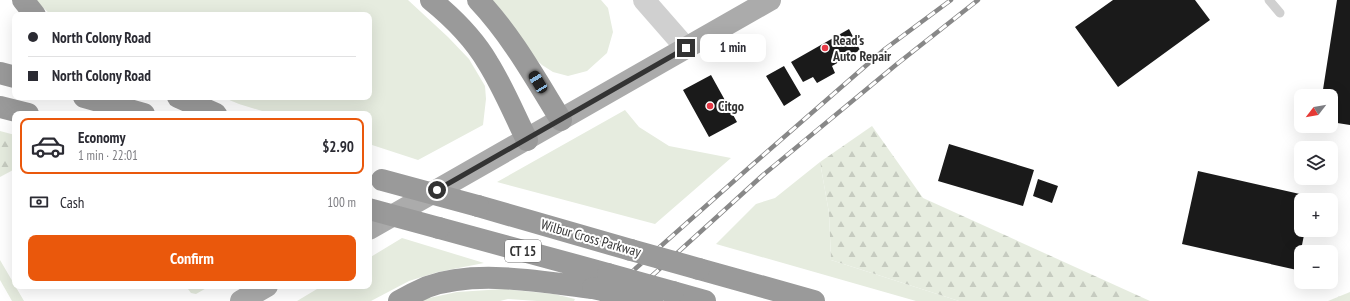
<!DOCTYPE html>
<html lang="en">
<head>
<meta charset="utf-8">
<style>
	body { margin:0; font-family:"PT Sans Narrow",sans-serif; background:#f2f2f3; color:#2b2b33; height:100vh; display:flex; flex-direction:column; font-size:15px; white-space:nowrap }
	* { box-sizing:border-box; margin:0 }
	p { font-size:13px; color:#7c7c81 }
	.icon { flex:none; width:22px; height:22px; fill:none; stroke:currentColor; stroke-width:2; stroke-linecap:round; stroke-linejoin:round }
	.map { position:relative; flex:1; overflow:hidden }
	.side { position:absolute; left:12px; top:111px; width:360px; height:178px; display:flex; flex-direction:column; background:#fff; border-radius:8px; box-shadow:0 4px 16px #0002 }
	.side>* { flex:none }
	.top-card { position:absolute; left:12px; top:12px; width:360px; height:88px; border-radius:8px; box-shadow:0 4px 16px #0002; display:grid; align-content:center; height:88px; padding:0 16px; background:#fff }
	.needle { width:26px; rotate:239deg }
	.buttons { position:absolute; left:1294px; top:89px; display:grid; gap:8px }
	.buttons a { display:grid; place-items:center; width:44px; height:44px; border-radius:8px; background:#fff; box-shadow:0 4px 16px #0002; font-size:20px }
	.end { position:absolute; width:18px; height:18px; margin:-9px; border:5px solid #333; background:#fff; box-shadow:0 0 0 2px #fff }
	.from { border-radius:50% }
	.bubble { position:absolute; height:28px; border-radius:8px; background:#fff; box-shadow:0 4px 16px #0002; font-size:13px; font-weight:700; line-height:28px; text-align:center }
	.car { position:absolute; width:12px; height:24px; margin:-12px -6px; border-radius:5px; box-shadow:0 0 3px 1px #0007; background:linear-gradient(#222 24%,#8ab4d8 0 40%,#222 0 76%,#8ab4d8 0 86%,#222 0) }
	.top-card b { display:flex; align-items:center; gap:14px; height:38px; font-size:15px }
	.top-card b+b { border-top:1px solid #e1e1e2 }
	.top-card i { width:10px; height:10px; background:#2b2b33 }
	ul { padding:7px 0 0; list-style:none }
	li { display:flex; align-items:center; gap:12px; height:56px; margin:0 8px 6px; padding:0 8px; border:2px solid #e1e1e2; border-radius:8px }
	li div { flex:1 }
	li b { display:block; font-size:15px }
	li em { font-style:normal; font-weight:700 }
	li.active { border-color:#ea580c }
	li>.icon { width:36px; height:36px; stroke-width:1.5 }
	.pay { display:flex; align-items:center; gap:10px; height:44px; padding:0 16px; font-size:15px }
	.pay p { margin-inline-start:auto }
	.cta { display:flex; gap:8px; margin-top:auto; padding:8px 16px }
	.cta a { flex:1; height:46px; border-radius:8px; background:#ea580c; color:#fff; font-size:16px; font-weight:700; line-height:46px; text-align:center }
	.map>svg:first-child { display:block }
</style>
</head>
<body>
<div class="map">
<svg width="1350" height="301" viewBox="0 0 1350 301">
	<defs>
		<pattern id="forest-firs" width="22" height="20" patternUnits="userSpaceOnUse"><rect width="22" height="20" fill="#e6ecdf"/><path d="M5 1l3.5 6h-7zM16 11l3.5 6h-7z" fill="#c6cbc0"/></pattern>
	</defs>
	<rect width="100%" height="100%" fill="#fff"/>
	<path fill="#e6ecdf" d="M35,0H408L448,37L469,59L485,86L486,99L483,125L418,160L369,144V114H272L239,104L222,97H369V15H51Z
		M486,0H601L608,8L613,32L607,53L587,71L568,76L553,72L542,65L530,54Z
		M625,110L639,127L669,146L731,158L655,224L497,182Z
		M820,162L829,213L831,260L959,301H916L716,244L756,204L775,198Z
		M402,238L484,263L438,272L409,281L371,301H297L322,286H369V258Z
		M0,260L24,301H12L0,280Z
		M188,286H210L196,294L191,293L188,289Z
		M504,289L554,294L575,299L574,301H537L508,299L500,301H415L457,292Z"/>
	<path fill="url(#forest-firs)" d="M872,126L923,198L1150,301H959L831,260L829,213L820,162Z
		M0,131L15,135V169L0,177Z
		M1350,292V301H1328Z"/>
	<path fill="#1a1a1a" d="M1113,0H1195L1210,20L1118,87L1075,27Z
		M1337,0H1350V125L1331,122V96H1322Z
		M849,29L860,50L832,66L835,73L817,83L813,77L803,82L791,62Z
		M784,66L801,95L784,106L766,76Z
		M711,75L737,122L709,137L683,90Z
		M949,144L1034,170L1023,206L938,181Z
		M1198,171L1313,197L1312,200H1301V230H1305L1297,270L1182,244Z
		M1038,179L1058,186L1052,203L1033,196Z"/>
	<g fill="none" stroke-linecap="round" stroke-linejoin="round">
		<path stroke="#d0d0d0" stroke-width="9" d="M1269,0L1280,13"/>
		<path stroke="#d0d0d0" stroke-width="22" d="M644,0L686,48"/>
		<path stroke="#ababab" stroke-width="22" d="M369,229L770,0
			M241,301L267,286"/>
		<path stroke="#9a9a9a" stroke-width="22" d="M23,0L35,15
			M431,0C452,17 474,39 488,63C503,87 514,114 527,140
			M478,0C512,36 535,78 561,120
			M0,73L15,77
			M84,97L144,114
			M178,97L216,114
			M0,107L28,114
			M478,206L631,250
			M439,228L608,274
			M699,269L814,301
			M673,292L705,301
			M399,301C408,296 418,291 427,287C477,269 541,282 593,288"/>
		<defs>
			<path id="rail" d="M602,301L635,269L752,165L885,49L951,0
				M626,301L643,284L763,175L897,64L978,0"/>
		</defs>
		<use href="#rail" stroke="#888" stroke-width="4.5"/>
		<use href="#rail" stroke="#fff" stroke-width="3" stroke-dasharray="9" stroke-linecap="butt"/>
		<path stroke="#9a9a9a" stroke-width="22" d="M382,180L478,206
			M369,209L439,228
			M631,250L699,269
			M608,274L673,292
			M593,288L652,301"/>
	</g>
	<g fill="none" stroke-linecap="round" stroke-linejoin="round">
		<path stroke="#333" stroke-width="5" d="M437,190L686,48"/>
	</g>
	<g fill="#e63946" stroke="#fff" stroke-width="1.5">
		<circle cx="825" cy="48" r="4"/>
		<circle cx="710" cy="106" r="4"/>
	</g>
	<g text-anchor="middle" stroke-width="4" stroke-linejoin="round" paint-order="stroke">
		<rect fill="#fff" stroke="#707070" stroke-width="1" x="505" y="240" width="36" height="22" rx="3"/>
		<g font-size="13" font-weight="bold" fill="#333">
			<text x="523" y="256">CT 15</text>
		</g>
		<g font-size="14" font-weight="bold" fill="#333" stroke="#fff" text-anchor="start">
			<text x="833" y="45">Read’s<tspan x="833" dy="16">Auto Repair</tspan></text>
			<text x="718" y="111">Citgo</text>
		</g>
		<g font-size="14" fill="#333" stroke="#fff">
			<text transform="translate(591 238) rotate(16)" y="5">Wilbur Cross Parkway</text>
		</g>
	</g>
</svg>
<div class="buttons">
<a><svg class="needle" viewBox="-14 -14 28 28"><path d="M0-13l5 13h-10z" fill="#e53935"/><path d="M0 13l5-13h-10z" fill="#7c7c81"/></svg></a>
<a><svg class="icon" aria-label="layers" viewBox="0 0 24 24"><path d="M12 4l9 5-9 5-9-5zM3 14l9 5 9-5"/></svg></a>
<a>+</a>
<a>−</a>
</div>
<i class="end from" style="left:437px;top:190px"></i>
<i class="end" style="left:686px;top:48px"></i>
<div class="bubble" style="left:700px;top:34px;width:66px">1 min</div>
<i class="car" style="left:538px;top:82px;rotate:329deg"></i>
<div class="top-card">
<b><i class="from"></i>North Colony Road</b>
<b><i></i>North Colony Road</b>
</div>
<section class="side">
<ul>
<li class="active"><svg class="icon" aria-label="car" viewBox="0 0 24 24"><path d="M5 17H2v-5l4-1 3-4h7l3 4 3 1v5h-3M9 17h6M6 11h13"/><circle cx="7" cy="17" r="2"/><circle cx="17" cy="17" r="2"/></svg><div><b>Economy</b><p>1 min · 22:01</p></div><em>$2.90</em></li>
</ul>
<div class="pay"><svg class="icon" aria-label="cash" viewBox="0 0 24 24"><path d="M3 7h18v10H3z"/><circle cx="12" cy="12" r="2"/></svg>Cash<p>100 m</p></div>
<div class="cta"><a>Confirm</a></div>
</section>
</div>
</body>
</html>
